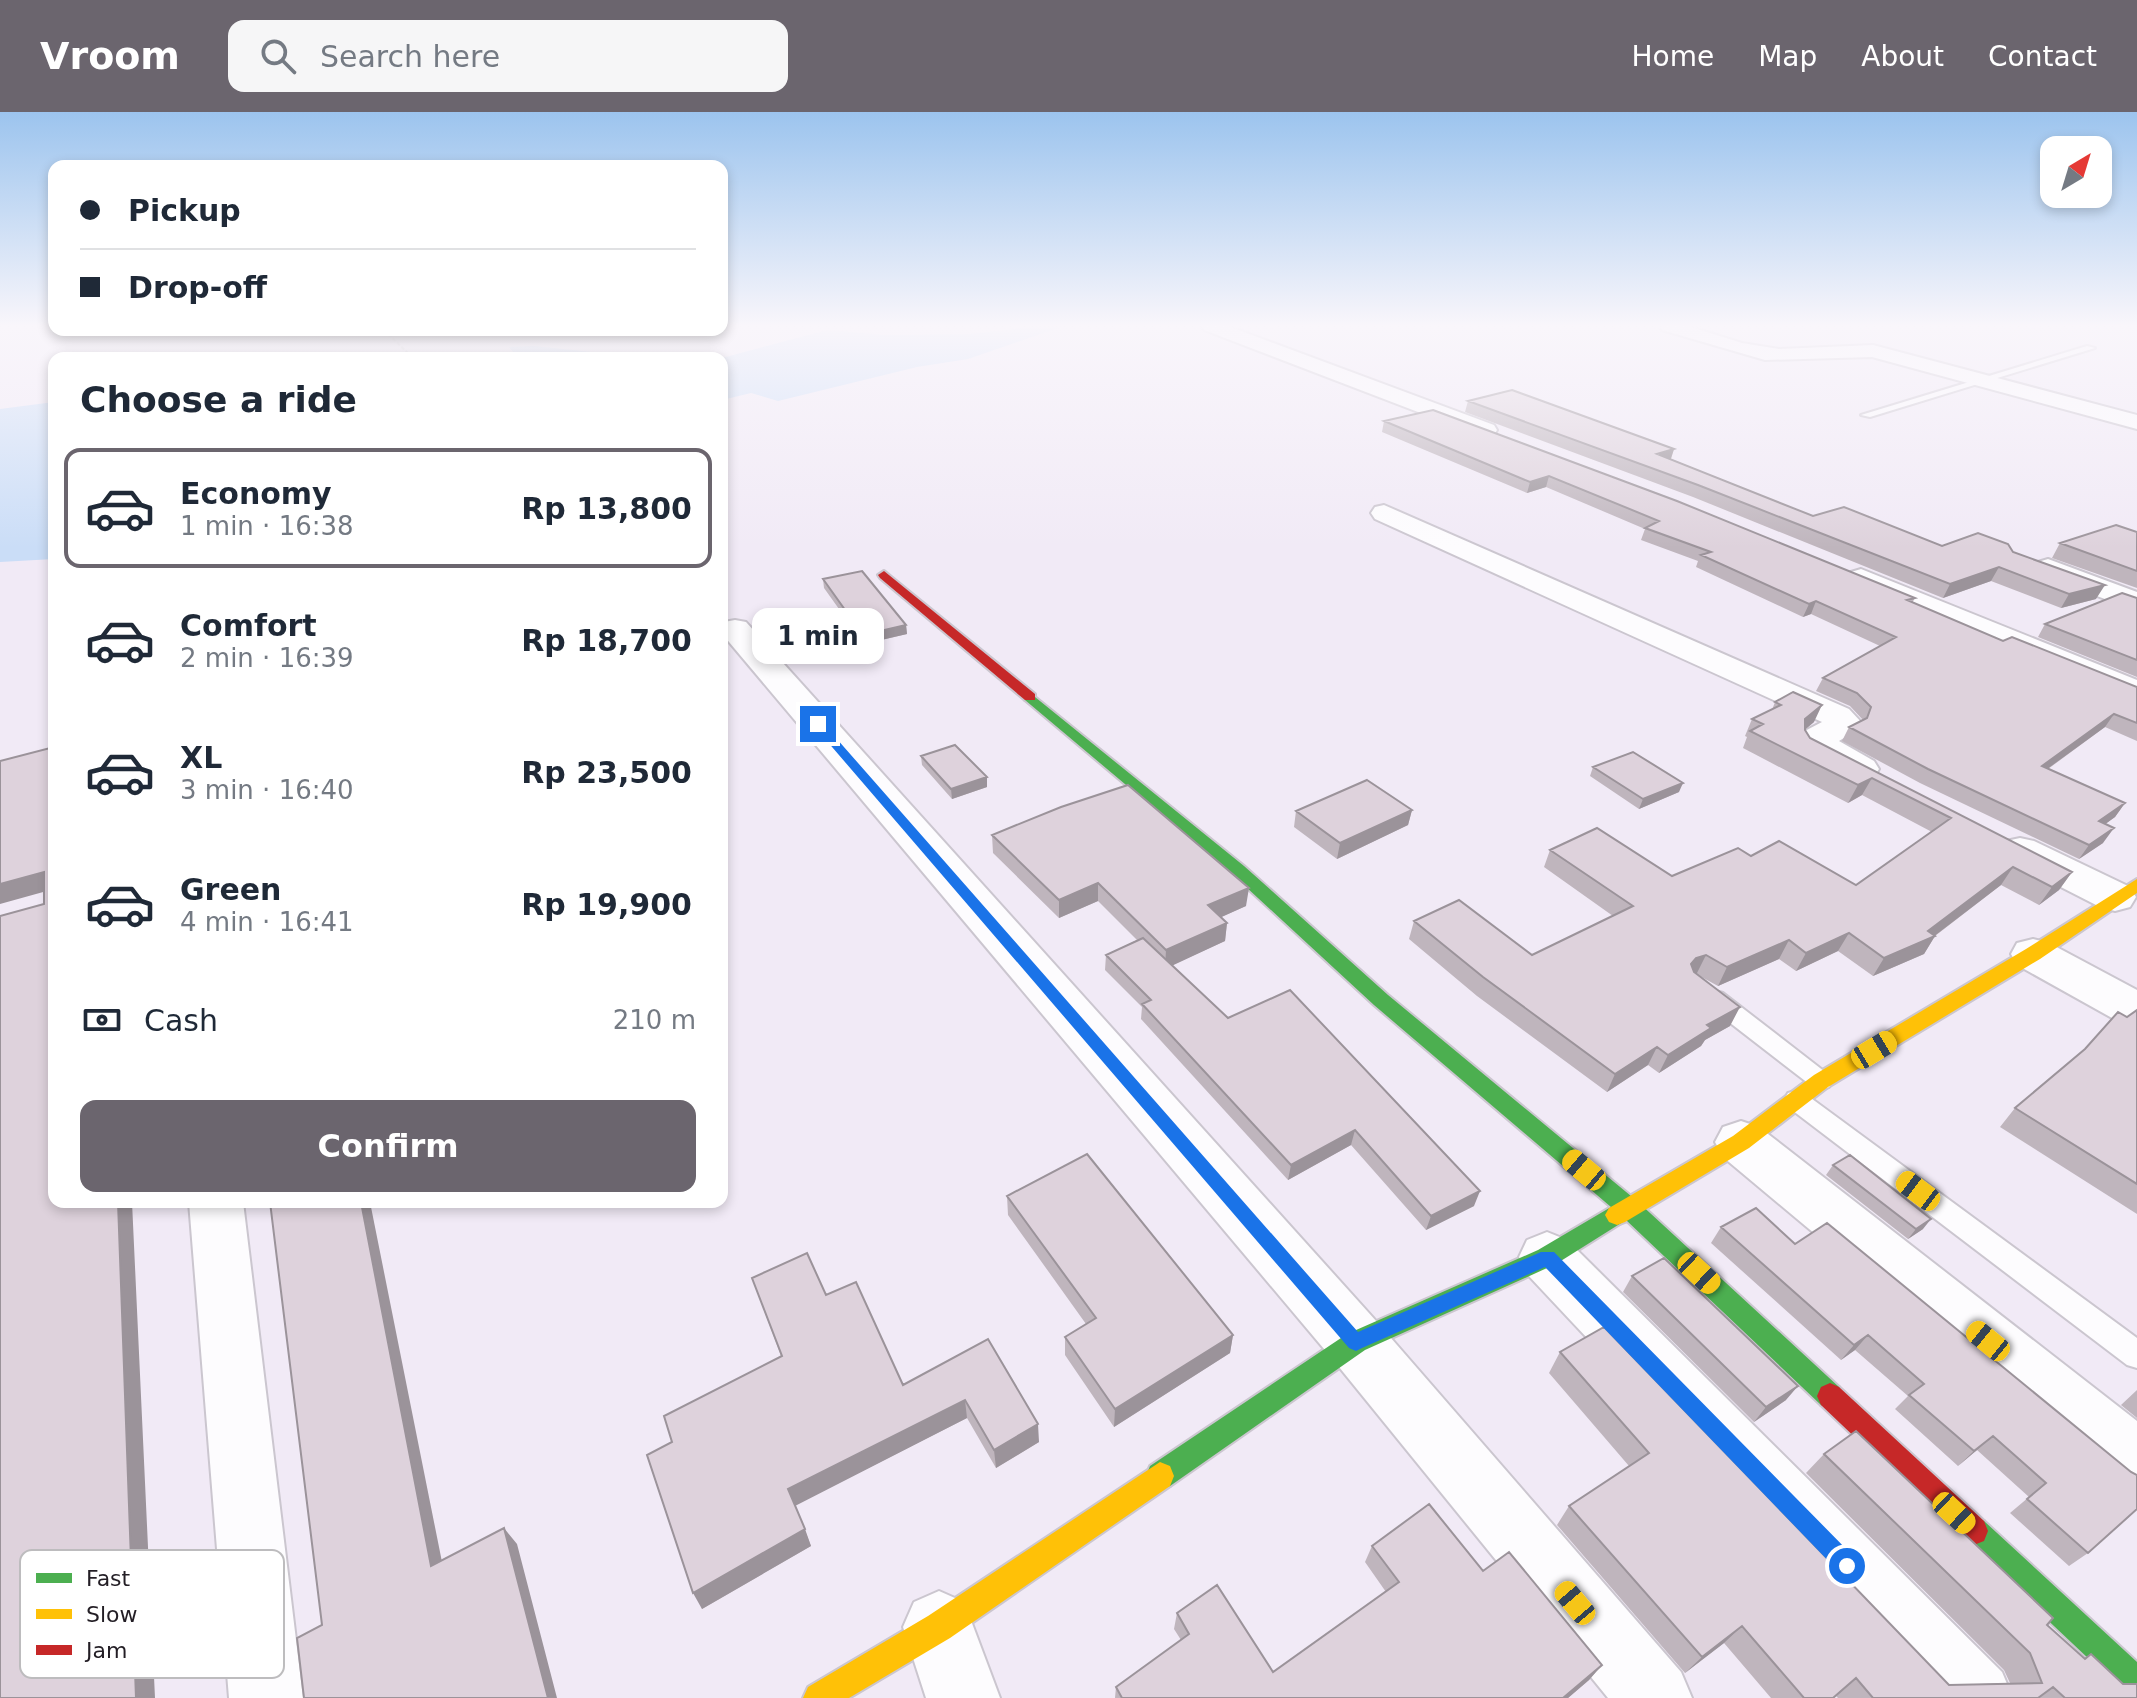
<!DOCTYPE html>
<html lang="en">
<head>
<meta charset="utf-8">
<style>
	body { margin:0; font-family:"DejaVu Sans",sans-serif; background:#f6f6f7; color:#1f2937; height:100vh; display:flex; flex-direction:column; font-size:30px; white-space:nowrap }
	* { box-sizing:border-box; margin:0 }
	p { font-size:26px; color:#747a83 }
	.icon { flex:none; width:44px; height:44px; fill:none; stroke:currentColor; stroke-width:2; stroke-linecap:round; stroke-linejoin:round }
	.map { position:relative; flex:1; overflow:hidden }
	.panel { position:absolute; left:48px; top:240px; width:680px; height:856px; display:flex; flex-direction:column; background:#fff; border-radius:16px; box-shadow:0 4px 12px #0003 }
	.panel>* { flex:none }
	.guide { position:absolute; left:48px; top:48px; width:680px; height:176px; border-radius:16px; box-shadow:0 4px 12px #0003; display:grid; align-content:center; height:176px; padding:0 32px; background:#fff }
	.needle { width:52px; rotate:38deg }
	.fabs { position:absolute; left:2040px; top:24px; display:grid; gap:16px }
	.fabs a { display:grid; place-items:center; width:72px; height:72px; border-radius:16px; background:#fff; box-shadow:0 4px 12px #0003; font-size:40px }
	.end { position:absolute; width:36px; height:36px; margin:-18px; border:10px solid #1a73e8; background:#fff; box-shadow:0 0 0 4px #fff }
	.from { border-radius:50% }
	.bubble { position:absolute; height:56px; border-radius:16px; background:#fff; box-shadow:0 4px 12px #0003; font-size:26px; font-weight:800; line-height:56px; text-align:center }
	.car { position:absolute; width:24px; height:48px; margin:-24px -12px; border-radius:10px; box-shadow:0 0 6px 2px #0007; background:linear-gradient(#f5c518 24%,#345 0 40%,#f5c518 0 76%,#345 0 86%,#f5c518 0) }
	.guide b { display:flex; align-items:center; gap:28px; height:76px; font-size:30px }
	.guide b+b { border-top:2px solid #e0e1e3 }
	.guide i { width:20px; height:20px; background:#1f2937 }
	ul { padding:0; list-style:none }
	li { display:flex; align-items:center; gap:24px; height:120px; margin:0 16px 12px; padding:0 16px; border:4px solid transparent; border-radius:16px }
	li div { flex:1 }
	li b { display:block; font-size:30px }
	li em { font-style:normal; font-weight:800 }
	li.on { border-color:#6b656e }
	li>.icon { width:72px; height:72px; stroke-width:1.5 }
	h2 { padding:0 32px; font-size:36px; line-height:96px }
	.pay { display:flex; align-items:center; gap:20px; height:88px; padding:0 32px; font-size:30px }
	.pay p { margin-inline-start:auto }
	.primary-button { display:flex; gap:16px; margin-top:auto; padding:16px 32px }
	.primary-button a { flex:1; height:92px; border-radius:16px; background:#6b656e; color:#fff; font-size:32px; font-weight:800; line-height:92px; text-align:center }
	header { display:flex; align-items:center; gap:48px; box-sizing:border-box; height:112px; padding:0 40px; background:#6b656e; color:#fff }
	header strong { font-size:38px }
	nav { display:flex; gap:44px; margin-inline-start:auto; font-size:28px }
	.search { width:560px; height:72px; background:#f6f6f7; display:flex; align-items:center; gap:20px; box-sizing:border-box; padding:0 28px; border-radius:16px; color:#747a83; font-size:30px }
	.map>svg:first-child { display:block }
</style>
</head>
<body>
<header>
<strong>Vroom</strong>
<div class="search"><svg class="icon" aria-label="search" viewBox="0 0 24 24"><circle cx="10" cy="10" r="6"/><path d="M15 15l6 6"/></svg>Search here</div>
<nav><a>Home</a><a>Map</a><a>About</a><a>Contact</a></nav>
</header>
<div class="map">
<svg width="2137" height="1586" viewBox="0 0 2137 1586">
	<rect width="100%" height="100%" fill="#f1eaf6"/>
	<path fill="#caddf7" d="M1040,214H1064L968,247L917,255L778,289L751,281L722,288V246L827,218L886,223L970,222Z
		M534,234L650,246H518L509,235Z
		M54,290V447L0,450V297Z"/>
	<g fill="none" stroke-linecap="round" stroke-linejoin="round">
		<defs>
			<path id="lane" d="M2087,234L2095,236L1870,305L1861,303Z
				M1715,879L1723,881L1829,963L1833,969L1829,975L1821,978L1813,975L1707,893L1704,887L1707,881Z
				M1796,979L1804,981L2137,1226V1256L2127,1253L1788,995L1784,988L1788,981Z"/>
			<path id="street" d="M1202,214H1228L1494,313L1497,318L1494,323H1478L1204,218Z
				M1660,214H1688L1742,231L1779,237L1873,233L2137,303V317L1872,245L1765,248L1662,218Z
				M1384,393L1849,597L1862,611L1857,618L1839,629L1874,649L1879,657L1874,665C1870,666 1866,668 1861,668C1847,668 1805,641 1796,629L1801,621L1822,610L1375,407L1371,401L1375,395Z
				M2048,447L2137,480V499L2038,462L2034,456L2038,450Z
				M1861,457L2137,568V590L1851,472L1847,466L1851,460Z
				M735,508L746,510L1377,1210L1681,1560L1692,1586H1608L1335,1250L724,524V510Z
				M2020,726L2034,729L2130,775L2136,785L2130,795L2115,799L2100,795L2006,747L2000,738L2006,729Z
				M2033,827L2049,831L2137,878V916L2121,911L2017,853L2011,842L2017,831Z
				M1741,1009L1759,1015L2137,1309V1381L2114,1372L1723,1045L1715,1030L1723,1015Z
				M189,1090H243L303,1586H229Z
				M1547,1120L1567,1128L2002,1560L2013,1586H1925L1527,1162L1519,1145L1527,1128Z
				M939,1479L964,1490L1000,1586H926L903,1515L914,1490Z"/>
			<path id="fast" d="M1030,581L1244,754L1388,883L1637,1089L1839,1275L1843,1284L1839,1293L1830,1297L1821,1293L1626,1108L1556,1152L1365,1238L1170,1374L1160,1378L1150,1374L1146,1364L1150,1354L1347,1222L1538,1138L1611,1095L1374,893L1232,762L1025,588V582Z
				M1974,1405L1984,1409L2137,1550V1586L2126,1582L1964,1429L1960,1419L1964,1409Z"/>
			<path id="slow" d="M2137,767V781L2040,847L1828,975L1749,1036L1625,1110L1617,1113L1609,1110L1605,1103L1609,1096L1733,1024L1814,963L2026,837Z
				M1160,1350L1170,1354L1174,1364L1170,1374L950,1526L849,1586H803L808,1575L928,1504Z"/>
			<path id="jam" d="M884,459L1035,582V588H1025L880,466L878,463Z
				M1830,1271L1839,1275L1984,1409L1988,1419L1984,1429L1974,1433L1964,1429L1821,1293L1817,1284L1821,1275Z"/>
		</defs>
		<use href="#lane" stroke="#cbc6cf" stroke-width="4"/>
		<use href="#street" stroke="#cbc6cf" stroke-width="4"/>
		<use href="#fast" stroke="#cbc6cf" stroke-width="4"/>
		<use href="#slow" stroke="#cbc6cf" stroke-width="4"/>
		<use href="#jam" stroke="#cbc6cf" stroke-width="4"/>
		<path stroke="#d0ced2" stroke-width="2" stroke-dasharray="4 2" stroke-linecap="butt" d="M384,218L413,246"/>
		<use href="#lane" fill="#fdfcfe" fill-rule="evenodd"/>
		<use href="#street" fill="#fdfcfe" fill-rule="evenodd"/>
		<use href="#fast" fill="#4caf50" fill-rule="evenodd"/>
		<use href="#slow" fill="#ffc107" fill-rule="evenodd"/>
		<use href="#jam" fill="#c62828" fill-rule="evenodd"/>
	</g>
	<path fill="#bfb5bd" d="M1468,289L1674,337L1671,347L1813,404L1942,434L2013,440L2096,487L2061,496L1991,469L1943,486L1693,385L1465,300Z
		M1384,309L1915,486L1912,491L2003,529L2137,575V629L2105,615L2048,657L2125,691L2115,705L2105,712L2103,731L2079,747L1920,671L1842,629L1849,615L1863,608L1850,594L1816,579L1823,566L1880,534L1811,502L1803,505L1696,455L1698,449L1641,428L1645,417L1546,375L1527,381L1382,320Z
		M2137,420V476L2052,446L2060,431Z
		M823,467L906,513L907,522L864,532L824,476Z
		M2137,486V565L2038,525L2045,512Z
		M1775,590L1814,610L1805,618L1810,626L2072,760L2059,778L2039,793L2001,773L1935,824L1924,842L1873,864L1838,839L1796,859L1779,847L1718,874L1696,862L1730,914L1705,928L1701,934L1659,961L1648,953L1607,980L1477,884L1409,827L1414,809L1532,843L1613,804L1544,755L1550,738L1672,764L1751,744L1856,773L1932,720L1862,683L1848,691L1743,636L1747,625L1745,624L1752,607L1772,598Z
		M921,644L987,665V675L952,687L922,653Z
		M1593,655L1679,680L1639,697L1590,664Z
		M1412,698L1408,713L1337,747L1294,715L1296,699Z
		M992,723L1246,794L1221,805L1227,811L1225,829L1172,853L1228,906L1474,1094L1426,1118L1351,1033L1288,1068L1141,907L1142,895L1105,858L1106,843L1137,828L1098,789L1059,806L993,741Z
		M2137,898V1102L2000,1015L2015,996Z
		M1833,1053L1923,1117L1908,1127L1826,1063Z
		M1007,1084L1233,1223L1230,1241L1114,1315L1065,1243V1225L1086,1212L1008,1103Z
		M1721,1115L1795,1132L2131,1360L2088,1441L2069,1454L2010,1401L2029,1385L1977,1338L1958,1354L1895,1297L1908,1284L1855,1238L1841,1248L1711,1131Z
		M1632,1164L1786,1288L1754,1310L1623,1180Z
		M752,1166L826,1183L903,1273L988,1227L1039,1330L996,1356L967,1306L795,1393L811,1434L702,1497L672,1330L781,1244Z
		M1560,1240L1949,1573L2010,1571L2004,1558L1806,1361L1824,1342L2047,1513L2084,1546L2091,1542L2137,1586H1838L1836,1584L1833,1586H1771L1724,1531L1685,1561L1557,1413L1569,1394L1629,1354L1549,1261Z
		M2137,1278V1306L2121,1293Z
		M1372,1434L1483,1459L1602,1553L1589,1568L1568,1586H1115L1116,1575L1181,1528L1174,1517L1177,1501L1273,1560L1386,1480L1365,1450Z"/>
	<path fill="#9b939a" d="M1674,337L1670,349L1657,342Z
		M1549,364L1546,375L1527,381L1530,370Z
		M1999,455L1991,469L1943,486L1950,472Z
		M2105,473L2096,487L2061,496L2069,482Z
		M1816,489L1811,502L1803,505L1809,492Z
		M906,513L907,522L864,532L863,523Z
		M1822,593L1814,610L1797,624L1805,607Z
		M2114,602L2105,615L2032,668L2042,654Z
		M987,665V675L952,687L951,677Z
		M1872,666L1862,683L1848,691L1858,673Z
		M1683,671L1679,680L1639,697L1643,687Z
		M2125,691L2115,705L2089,724L2099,709Z
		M1412,698L1408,713L1337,747L1340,731Z
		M2114,716L2103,731L2079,747L2089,733Z
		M2013,755L2001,773L1933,825L1935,824L1924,842L1873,864L1884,846L1928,819Z
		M44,760L54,777L0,792V772Z
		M2072,760L2059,778L2039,793L2052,775Z
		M1098,771V789L1059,806V788Z
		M1249,776L1246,794L1206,812L1208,793Z
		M1227,811L1225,829L1165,857L1166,838Z
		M1849,821L1838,839L1796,859L1806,841Z
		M1789,828L1779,847L1718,874L1727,855Z
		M1706,843L1697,861L1687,864L1691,852L1696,846Z
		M1740,895L1730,914L1705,928L1701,934L1659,961L1668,943L1707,913Z
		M1657,935L1648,953L1607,980L1615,962Z
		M1355,1018L1351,1033L1288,1068L1291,1053Z
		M1480,1079L1474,1094L1426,1118L1431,1104Z
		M118,1090H132L155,1586H136Z
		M361,1090H370L446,1470L431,1454Z
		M1931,1107L1923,1117L1908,1127L1916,1117Z
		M1233,1223L1230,1241L1114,1315L1115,1297Z
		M1868,1223L1855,1238L1841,1248L1854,1233Z
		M1798,1274L1786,1288L1754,1310L1766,1295Z
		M965,1288L967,1306L795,1394L788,1377Z
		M1038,1312L1039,1330L996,1356L994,1338Z
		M1993,1324L1977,1338L1958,1354L1974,1339Z
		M504,1416L517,1432L557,1586H548Z
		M805,1417L811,1434L702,1497L693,1481Z
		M1742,1514L1724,1531L1685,1561L1702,1545Z
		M1602,1553L1589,1568L1568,1586H1563Z"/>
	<path fill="#ded2dc" stroke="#9b939a" stroke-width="2" d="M1512,278L1674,337L1657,342L1813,404L1844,395L1942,434L1978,421L2008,432L2013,440L2105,473L2069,482L1999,455L1950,472L1698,373L1468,289Z
		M1433,298L1677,389L1915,486L1907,488L2003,529L2012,525L2137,575V611L2114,602L2042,654L2125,691L2099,709L2114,716L2089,733L1928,657L1849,615L1867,606L1871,595L1857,581L1823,566L1896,525L1816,489L1809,492L1701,443L1711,440L1645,416L1659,409L1549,364L1530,370L1384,309Z
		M2116,413L2137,420V459L2060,431Z
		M862,459L906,513L863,523L823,467Z
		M2122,481L2137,486V548L2045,512Z
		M54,524V581L51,525Z
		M1793,580L1822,593L1805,607V618L1810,626L2072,760L2052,775L2013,755L1928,819L1935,824L1884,846L1849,821L1806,841L1789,828L1727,855L1706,843L1696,846L1691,852L1694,860L1740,895L1707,913L1711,916L1668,943L1657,935L1615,962L1483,865L1414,809L1459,788L1532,843L1633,794L1550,738L1597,716L1672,764L1738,736L1751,744L1779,729L1856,773L1951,706L1872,666L1858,673L1750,619L1763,612L1752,607L1781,593L1775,590Z
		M955,633L987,665L951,677L921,644Z
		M54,635V1090H118L136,1586H0V804L44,792V760L0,772V649Z
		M1633,640L1683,671L1643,687L1593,655Z
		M1367,668L1412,698L1340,731L1296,699Z
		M1128,673L1249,776L1208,793L1227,811L1166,838L1098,771L1059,788L992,723L1061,695Z
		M1143,826L1228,906L1290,878L1480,1079L1431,1104L1355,1018L1291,1053L1142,892L1151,888L1106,843Z
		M2137,898V1072L2015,996L2085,937L2118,900L2127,905Z
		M1087,1042L1233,1223L1115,1297L1065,1225L1096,1206L1007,1084Z
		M1850,1043L1931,1107L1916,1117L1833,1053Z
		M270,1090H361L431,1454L504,1416L548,1586H304L297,1526L322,1513Z
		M1756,1096L1795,1132L1827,1111L2131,1360L2137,1363V1397L2088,1441L2027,1387L2046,1371L1993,1324L1974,1339L1909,1283L1924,1272L1868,1223L1854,1233L1721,1115Z
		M807,1141L826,1183L856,1170L903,1273L988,1227L1038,1312L994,1338L965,1288L788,1377L805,1417L693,1481L647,1343L672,1330L664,1304L782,1244L752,1166Z
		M1664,1146L1798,1274L1766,1295L1632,1164Z
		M1604,1215L1949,1573L2042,1571L2030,1541L1824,1342L1856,1319L2053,1506L2047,1513L2085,1547L2091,1542L2123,1572H2137V1586H2065L2053,1575L2038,1586H1873L1856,1566L1833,1586H1804L1742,1514L1702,1545L1569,1394L1649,1341L1560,1240Z
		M1429,1392L1483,1459L1509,1440L1602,1553L1563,1586H1122L1116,1575L1189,1522L1177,1501L1217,1473L1273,1560L1399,1470L1372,1434Z"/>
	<linearGradient id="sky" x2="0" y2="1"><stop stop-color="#9cc4ee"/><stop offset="0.49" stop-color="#f9f6fb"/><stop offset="1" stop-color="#f9f6fb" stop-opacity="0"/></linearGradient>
	<rect width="2137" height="436" fill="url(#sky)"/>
	<path fill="#1a73e8" d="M814,610H822L1358,1220L1541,1140H1554L1855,1446L1858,1454L1855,1461L1847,1464L1840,1461L1545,1155L1362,1236L1356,1239L1349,1236L814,614Z"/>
	<rect x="20" y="1438" width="264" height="128" rx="12" fill="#fff" stroke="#bdbcbe" stroke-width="2"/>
	<rect x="36" y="1461" width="36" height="10" fill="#4caf50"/>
	<rect x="36" y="1497" width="36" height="10" fill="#ffc107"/>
	<rect x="36" y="1533" width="36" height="10" fill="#c62828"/>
	<g font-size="22" fill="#231e25">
		<text x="86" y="1474">Fast</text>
		<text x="86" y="1510">Slow</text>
		<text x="86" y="1546">Jam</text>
	</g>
</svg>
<div class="fabs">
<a><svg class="needle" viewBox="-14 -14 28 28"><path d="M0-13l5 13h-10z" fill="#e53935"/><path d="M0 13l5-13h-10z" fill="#747a83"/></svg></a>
</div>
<i class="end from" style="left:1847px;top:1454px"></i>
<i class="end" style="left:818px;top:612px"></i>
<div class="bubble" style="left:752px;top:496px;width:132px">1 min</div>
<i class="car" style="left:1874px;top:938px;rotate:59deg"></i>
<i class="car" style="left:1584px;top:1058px;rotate:310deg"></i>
<i class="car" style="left:1918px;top:1079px;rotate:307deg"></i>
<i class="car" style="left:1699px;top:1161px;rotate:133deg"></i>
<i class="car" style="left:1988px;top:1229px;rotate:309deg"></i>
<i class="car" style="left:1954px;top:1401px;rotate:133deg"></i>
<i class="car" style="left:1575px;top:1491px;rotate:320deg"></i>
<div class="guide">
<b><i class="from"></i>Pickup</b>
<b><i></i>Drop-off</b>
</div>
<section class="panel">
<h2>Choose a ride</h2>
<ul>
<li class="on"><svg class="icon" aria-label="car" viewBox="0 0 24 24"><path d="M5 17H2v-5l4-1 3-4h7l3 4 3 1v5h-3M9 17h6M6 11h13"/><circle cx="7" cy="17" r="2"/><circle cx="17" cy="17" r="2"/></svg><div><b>Economy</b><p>1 min · 16:38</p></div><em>Rp 13,800</em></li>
<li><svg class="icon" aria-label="car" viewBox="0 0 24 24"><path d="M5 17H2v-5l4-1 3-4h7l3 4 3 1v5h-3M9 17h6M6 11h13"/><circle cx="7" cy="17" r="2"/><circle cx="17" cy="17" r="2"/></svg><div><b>Comfort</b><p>2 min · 16:39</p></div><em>Rp 18,700</em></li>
<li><svg class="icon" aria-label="car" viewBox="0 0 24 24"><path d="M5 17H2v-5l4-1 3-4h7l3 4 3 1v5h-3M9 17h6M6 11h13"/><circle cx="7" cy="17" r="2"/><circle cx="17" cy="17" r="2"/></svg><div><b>XL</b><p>3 min · 16:40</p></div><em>Rp 23,500</em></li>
<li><svg class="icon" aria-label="car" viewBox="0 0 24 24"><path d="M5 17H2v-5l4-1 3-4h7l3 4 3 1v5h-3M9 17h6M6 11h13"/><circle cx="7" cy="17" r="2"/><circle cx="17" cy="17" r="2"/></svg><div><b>Green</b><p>4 min · 16:41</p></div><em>Rp 19,900</em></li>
</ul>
<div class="pay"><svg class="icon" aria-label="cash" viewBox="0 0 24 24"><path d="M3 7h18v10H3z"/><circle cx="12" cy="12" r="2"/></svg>Cash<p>210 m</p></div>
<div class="primary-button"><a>Confirm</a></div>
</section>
</div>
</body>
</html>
